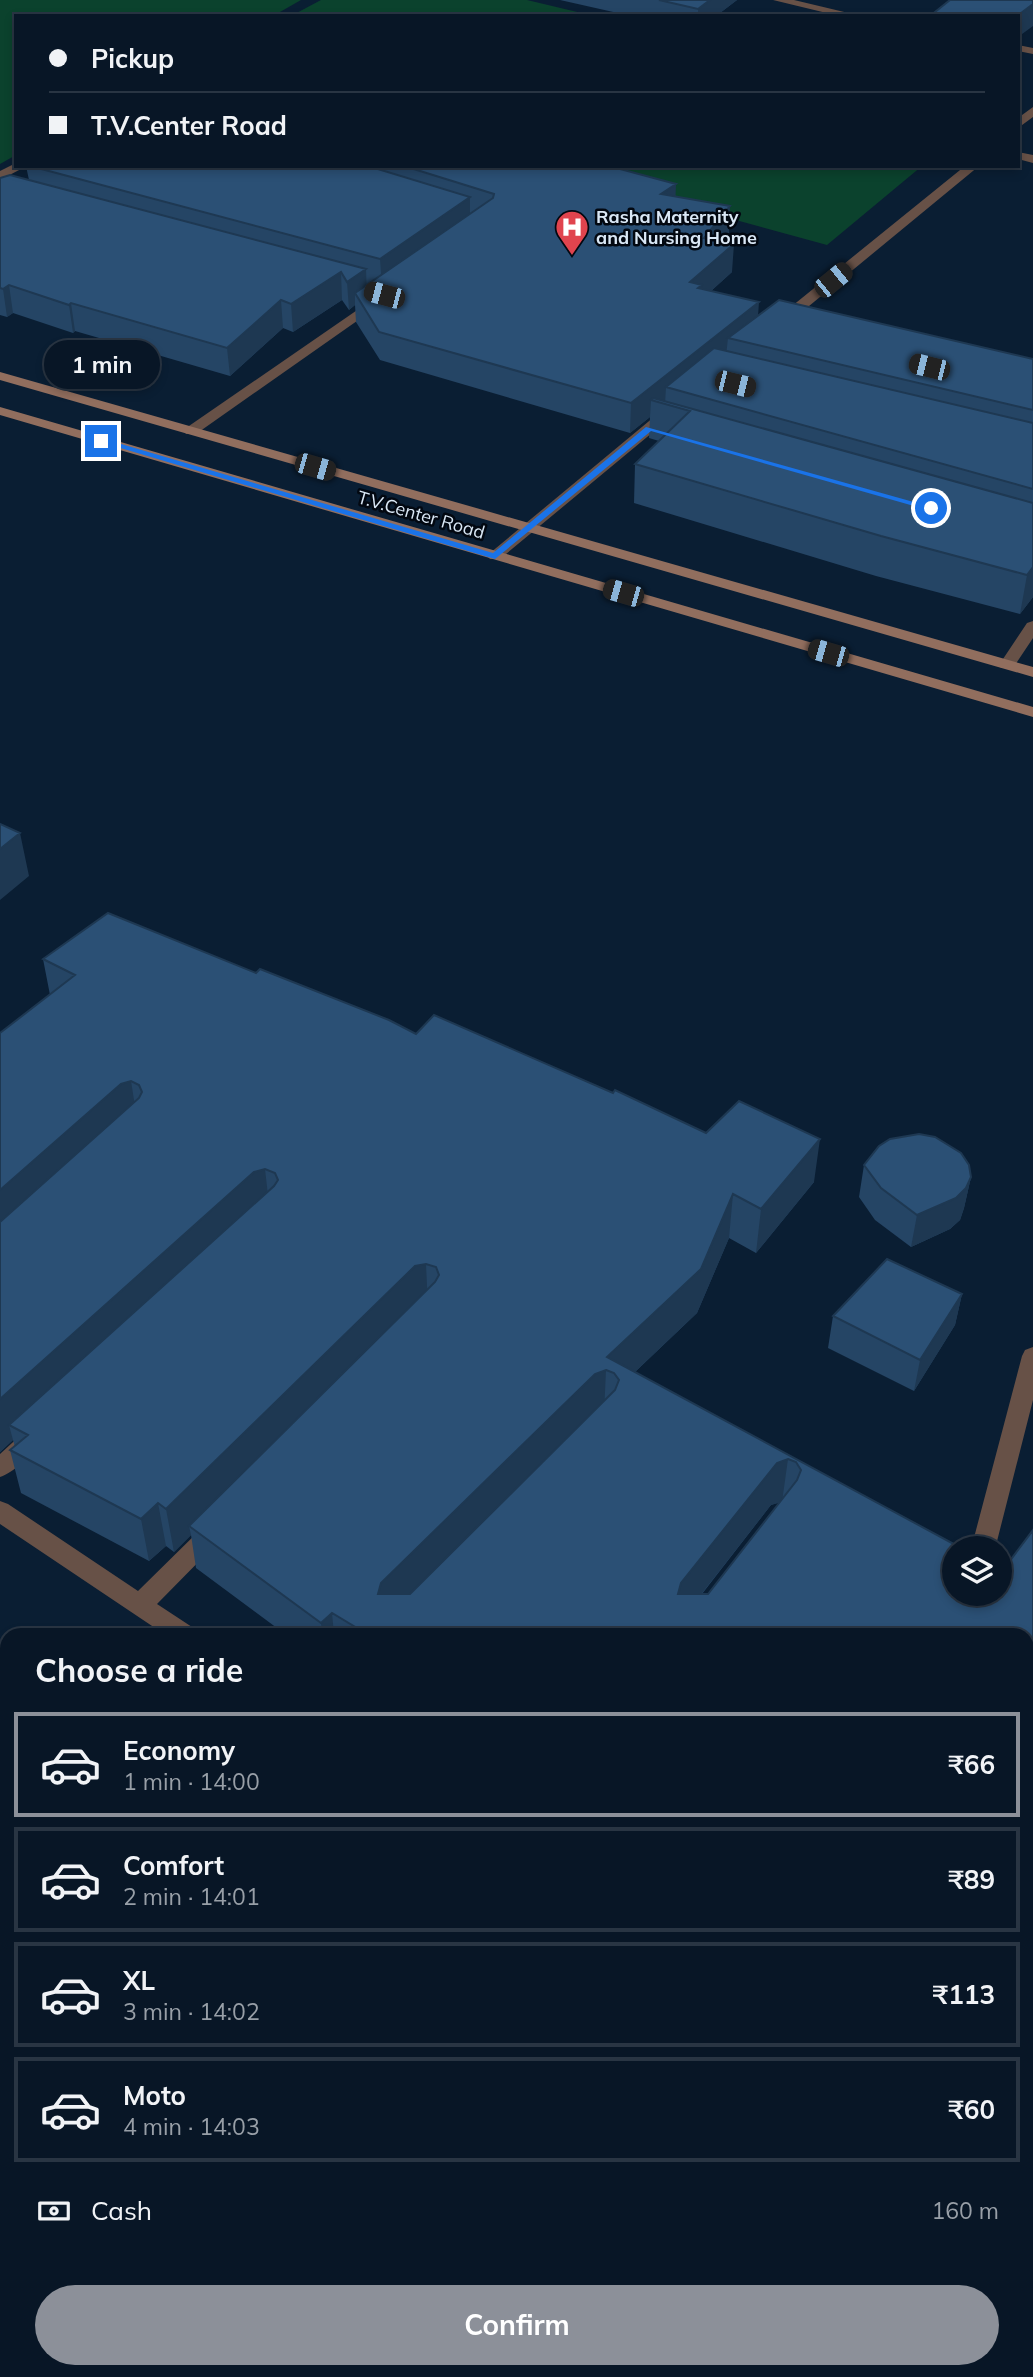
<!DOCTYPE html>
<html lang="en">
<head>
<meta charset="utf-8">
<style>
	body { margin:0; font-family:Mulish,sans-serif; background:#162332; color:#f1f3f6; height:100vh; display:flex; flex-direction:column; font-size:26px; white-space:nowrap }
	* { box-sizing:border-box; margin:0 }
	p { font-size:23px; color:#989fa7 }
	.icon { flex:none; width:38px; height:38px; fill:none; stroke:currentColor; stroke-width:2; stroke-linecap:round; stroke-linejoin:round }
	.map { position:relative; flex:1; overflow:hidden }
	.details { position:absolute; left:0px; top:1628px; width:1034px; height:751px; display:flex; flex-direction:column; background:#081626; border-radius:21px 21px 0 0; box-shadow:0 4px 10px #0003,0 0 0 2px #293543 }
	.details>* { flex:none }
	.top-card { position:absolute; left:14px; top:14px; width:1006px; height:154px; border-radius:0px; box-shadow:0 4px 10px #0003,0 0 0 2px #293543; display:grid; align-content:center; height:154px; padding:0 35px; background:#081626 }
	.controls { position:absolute; left:942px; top:1536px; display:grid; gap:14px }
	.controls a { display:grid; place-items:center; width:70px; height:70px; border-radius:50%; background:#081626; box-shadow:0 4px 10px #0003,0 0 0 2px #293543; font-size:35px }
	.end { position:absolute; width:32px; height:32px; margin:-16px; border:9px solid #1a73e8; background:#fff; box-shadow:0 0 0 4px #fff }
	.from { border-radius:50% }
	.bubble { position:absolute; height:49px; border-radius:24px; background:#081626; box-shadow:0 4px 10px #0003,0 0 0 2px #293543; font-size:23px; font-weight:700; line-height:49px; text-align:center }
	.car { position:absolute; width:21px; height:42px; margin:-21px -10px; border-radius:9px; box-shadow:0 0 5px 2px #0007; background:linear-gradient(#222 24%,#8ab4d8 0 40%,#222 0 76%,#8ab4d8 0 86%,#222 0) }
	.top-card b { display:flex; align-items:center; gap:24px; height:66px; font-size:26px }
	.top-card b+b { border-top:2px solid #293543 }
	.top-card i { width:18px; height:18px; background:#f1f3f6 }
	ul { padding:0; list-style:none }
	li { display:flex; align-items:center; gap:21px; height:105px; margin:0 14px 10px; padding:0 21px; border:4px solid #293543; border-radius:0px }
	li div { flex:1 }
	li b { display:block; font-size:26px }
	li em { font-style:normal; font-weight:700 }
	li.active { border-color:#8c9099 }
	li>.icon { width:63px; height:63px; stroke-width:1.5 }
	h2 { padding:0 35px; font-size:32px; line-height:84px }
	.pay { display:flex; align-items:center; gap:18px; height:77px; padding:0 35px; font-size:26px }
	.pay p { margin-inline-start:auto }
	.action { display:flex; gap:14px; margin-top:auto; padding:14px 35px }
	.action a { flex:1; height:80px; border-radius:42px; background:#8c9099; color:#fff; font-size:28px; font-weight:700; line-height:80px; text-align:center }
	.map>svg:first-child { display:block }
</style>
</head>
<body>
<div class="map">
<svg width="1033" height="2377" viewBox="0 0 1033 2377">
	<rect width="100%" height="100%" fill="#0a1e33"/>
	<path fill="#0b422d" d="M0,0H301L273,16H16V155L0,164Z
		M321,0H527L594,16H291Z
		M539,166H922L827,245Z"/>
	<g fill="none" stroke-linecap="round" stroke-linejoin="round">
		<path fill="#675147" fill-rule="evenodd" d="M773,0H794L861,16H839Z
			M1018,45L1033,48V54L1018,51Z
			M1033,107V117L1018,128V118Z
			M1018,152L1033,155V163L1018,159Z
			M16,163V166H23L21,169L0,180V171Z
			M965,166H979L786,325H776V319Z
			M379,295L386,299L384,302L196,434H186L184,431L186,428Z
			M671,406L676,407V413L500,559H490L487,556L490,553L666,407Z
			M1033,621V638L1013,668H1001L999,665L1027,623Z
			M1033,1347V1400L995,1549H971L1022,1356L1025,1350Z
			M32,1429L40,1432L44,1438C36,1452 15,1472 0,1477V1454L24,1432Z
			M0,1501L8,1504L138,1591L205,1525L213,1522L221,1525L225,1532L221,1539L157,1604L192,1627L195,1634H164L0,1524Z"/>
		<path fill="#916e5e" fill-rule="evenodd" d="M0,372L1033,667V677L0,380Z
			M0,407L1033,707V717L0,415Z"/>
	</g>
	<path fill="#254565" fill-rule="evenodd" d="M560,0H737L716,16H631Z
		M26,166H609L676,196L729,233L722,241L732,272L711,291L758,315L1033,359V597L1020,614L876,576L634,503L635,464L659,441L649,438L650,417L630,433L380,360L356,322L355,305L349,310L342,300L293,332L283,328L230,376L75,331L73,333L13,313L7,317L0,315V178L29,180Z
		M43,959L256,973L416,1034L706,1133L814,1182L756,1253L729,1238L697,1313L635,1372L963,1549L954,1594L975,1595L1003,1570L1033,1530V2216L1027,2213V1634H285L196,1568L191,1535L174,1552L166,1546L149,1561L21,1493L10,1450L15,1447L13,1440L0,1452L50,995ZM780,1502L708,1594H702L771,1505Z
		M864,1165L971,1177L964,1208L960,1220L950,1229L911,1247L875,1220L859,1197Z
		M962,1294L955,1325L914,1391L828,1348L833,1316Z"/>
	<path fill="#1e3852" d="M710,0H737L716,16H698V9Z
		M1033,4V26L1018,37V16H1017Z
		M676,184L675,211L661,194Z
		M470,197V225L382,287L380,259Z
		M730,206L729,233L703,266L704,238Z
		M734,244L732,272L701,300L690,282Z
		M366,269L367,297L355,293V305L349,310L347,282Z
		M341,272L342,300L293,332L291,304Z
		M9,285L13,313L7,317L3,289Z
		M281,300L283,328L230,376L227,348Z
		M759,302L757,331L728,338L726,356L666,387L665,404L651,400L650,417L630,433L631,403Z
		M71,303L75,331L73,333L69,305Z
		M1033,567V597L1020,614L1027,575Z
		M20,833L29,876L0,900V849Z
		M131,1081L138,1125L0,1242V1190L121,1084Z
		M820,1139L814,1182L756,1253L761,1209Z
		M265,1169L270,1213L9,1425L13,1440L0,1452V1399L254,1172Z
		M971,1177L964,1208L960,1220L950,1229L911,1247L917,1215Z
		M733,1194L729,1238L697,1313L619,1387V1380L607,1357Z
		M426,1264L428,1307L189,1526L191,1535L174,1552L166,1509L415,1266Z
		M962,1294L955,1325L914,1391L920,1360Z
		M606,1370L604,1414L384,1625L378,1594L381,1583L595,1374Z
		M788,1459L782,1502L771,1505L677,1625L678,1594L681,1583L777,1463Z
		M158,1503L166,1546L149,1561L141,1519Z
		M954,1578V1594L938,1633L947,1591Z
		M332,1613L334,1634H322L321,1623Z"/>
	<path fill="#2b5075" stroke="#1e3852" stroke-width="2" fill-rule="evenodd" d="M659,0H710L698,9Z
		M950,0H1033V4L1017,16H930Z
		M30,166H368L470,197L380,259Z
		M404,166H609L676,184L661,194L730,206L704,238L734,244L690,282L702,285L698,288L759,302L631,403L379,332L355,293L493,198L494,194Z
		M10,175L366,269L347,282L341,272L291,304L281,300L227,348L71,303L69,305L9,285L3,289L0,288V178Z
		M779,300L1033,359V410L728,338Z
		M714,348L1033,423V489L666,387Z
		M653,398L1033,503V567L1027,575L881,536L635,464L690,411L651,400Z
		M0,824L20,833L0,849Z
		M108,913L256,973L260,969L389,1020L416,1034L434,1015L613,1093L615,1090L706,1133L739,1101L820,1139L761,1209L733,1194L701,1269L607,1357L963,1549H954V1578L947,1591L950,1595L999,1594V1568L1003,1570L1033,1530V2174L1027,2170V1634H367L332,1613L321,1623L189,1526L435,1282L439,1275L436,1267L426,1264L415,1266L166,1509L158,1503L141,1519L10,1450L28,1435L9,1425L274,1186L278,1180L275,1173L265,1169L254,1172L0,1399V1222L139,1098L142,1092L139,1085L131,1081L121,1084L0,1190V1033L75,975L43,959ZM606,1370L614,1373L619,1380L615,1390L410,1594H378L381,1583L595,1374ZM788,1459L796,1462L801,1470L797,1480L708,1594H678L681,1583L777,1463Z
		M919,1134L935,1137L961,1153L969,1165L971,1177L966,1188L956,1198L917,1215L881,1188L864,1165L879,1146L890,1139Z
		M887,1259L962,1294L920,1360L833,1316Z"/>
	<path fill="#1a73e8" d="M646,427L935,508L928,510L651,431L495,559L97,441L104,439L493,553Z"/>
	<defs>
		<symbol id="hospital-pin" viewBox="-11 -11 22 30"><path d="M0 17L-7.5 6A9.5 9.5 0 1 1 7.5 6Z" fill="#e0444e" stroke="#020811"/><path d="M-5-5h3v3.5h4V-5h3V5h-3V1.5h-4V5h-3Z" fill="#fff"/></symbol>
	</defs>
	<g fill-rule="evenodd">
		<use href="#hospital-pin" x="553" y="208" width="38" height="52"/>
	</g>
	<g text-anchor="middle" stroke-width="5" stroke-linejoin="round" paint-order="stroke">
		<g font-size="18" font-weight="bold" fill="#dae8f6" stroke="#020811" text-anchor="start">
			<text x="596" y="223">Rasha Maternity<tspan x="596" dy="21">and Nursing Home</tspan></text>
		</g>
		<g font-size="18" fill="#dae8f6" stroke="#020811">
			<text transform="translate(421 515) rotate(16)" y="6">T.V.Center Road</text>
		</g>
	</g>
</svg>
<div class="controls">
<a><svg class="icon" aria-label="layers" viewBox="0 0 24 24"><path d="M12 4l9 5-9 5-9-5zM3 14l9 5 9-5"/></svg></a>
</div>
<i class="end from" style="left:931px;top:508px"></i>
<i class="end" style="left:101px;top:441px"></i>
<div class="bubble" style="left:44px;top:340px;width:116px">1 min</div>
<i class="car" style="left:833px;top:280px;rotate:51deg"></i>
<i class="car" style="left:384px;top:295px;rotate:285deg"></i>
<i class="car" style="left:929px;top:367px;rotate:284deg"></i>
<i class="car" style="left:735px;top:384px;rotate:104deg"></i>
<i class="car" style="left:315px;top:467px;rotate:106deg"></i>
<i class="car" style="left:623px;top:593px;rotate:286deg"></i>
<i class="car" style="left:828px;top:653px;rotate:286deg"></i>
<div class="top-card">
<b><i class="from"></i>Pickup</b>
<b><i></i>T.V.Center Road</b>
</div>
<section class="details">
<h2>Choose a ride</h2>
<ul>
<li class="active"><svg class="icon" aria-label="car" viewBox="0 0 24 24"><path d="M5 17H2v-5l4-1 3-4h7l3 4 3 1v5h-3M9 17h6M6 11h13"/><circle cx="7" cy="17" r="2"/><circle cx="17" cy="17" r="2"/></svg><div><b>Economy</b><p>1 min · 14:00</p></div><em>₹66</em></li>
<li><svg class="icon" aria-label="car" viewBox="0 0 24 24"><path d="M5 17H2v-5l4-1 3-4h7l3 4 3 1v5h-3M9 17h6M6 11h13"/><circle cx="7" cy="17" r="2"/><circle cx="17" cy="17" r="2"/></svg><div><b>Comfort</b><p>2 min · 14:01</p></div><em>₹89</em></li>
<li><svg class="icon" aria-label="car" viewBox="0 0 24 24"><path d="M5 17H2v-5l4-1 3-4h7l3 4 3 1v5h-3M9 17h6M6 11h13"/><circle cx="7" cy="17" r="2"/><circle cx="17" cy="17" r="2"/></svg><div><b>XL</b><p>3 min · 14:02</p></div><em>₹113</em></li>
<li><svg class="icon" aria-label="car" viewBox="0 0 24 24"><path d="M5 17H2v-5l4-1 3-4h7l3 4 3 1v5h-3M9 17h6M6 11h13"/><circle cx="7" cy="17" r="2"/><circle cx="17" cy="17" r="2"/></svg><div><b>Moto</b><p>4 min · 14:03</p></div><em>₹60</em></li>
</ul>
<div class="pay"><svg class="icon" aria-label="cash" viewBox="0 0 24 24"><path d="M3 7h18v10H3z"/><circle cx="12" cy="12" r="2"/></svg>Cash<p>160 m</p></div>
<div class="action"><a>Confirm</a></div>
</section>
</div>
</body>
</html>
